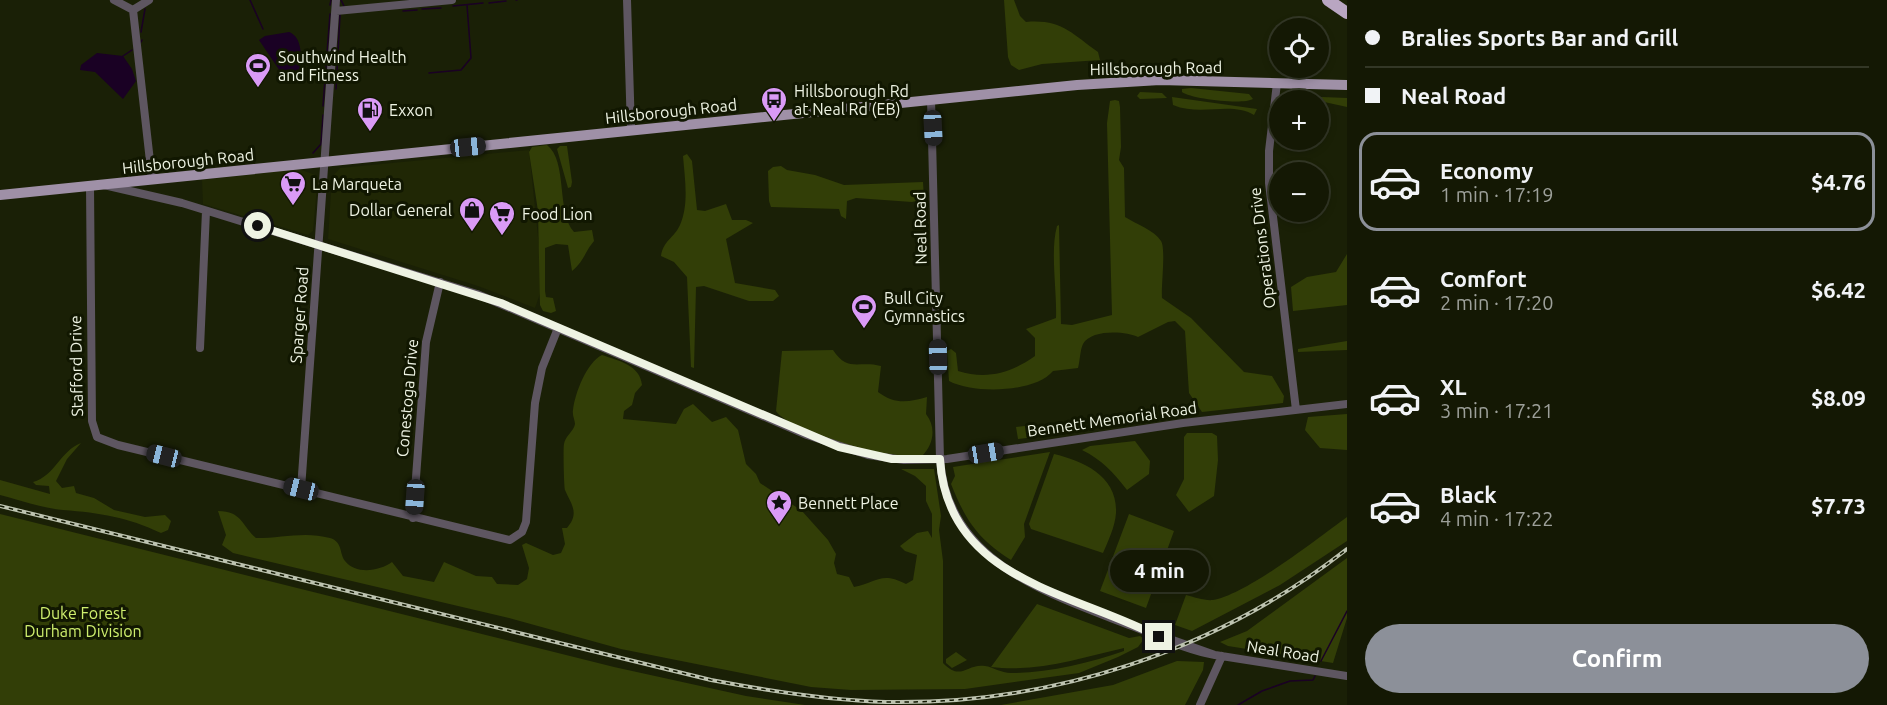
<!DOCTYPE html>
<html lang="en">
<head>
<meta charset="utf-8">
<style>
	body { margin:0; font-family:Ubuntu,sans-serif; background:#212513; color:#f1f3f6; height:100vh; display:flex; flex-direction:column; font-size:22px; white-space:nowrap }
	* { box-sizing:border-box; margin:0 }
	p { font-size:20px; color:#9da09a }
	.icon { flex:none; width:33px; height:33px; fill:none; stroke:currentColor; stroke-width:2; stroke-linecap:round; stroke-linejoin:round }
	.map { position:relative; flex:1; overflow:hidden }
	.panel { display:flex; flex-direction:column; background:#141804; width:540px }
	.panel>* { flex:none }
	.top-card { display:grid; align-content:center; height:132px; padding:0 18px; background:#141804 }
	.controls { position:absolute; left:1269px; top:18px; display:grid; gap:12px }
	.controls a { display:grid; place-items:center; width:60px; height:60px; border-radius:50%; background:#141804; box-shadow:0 3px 9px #0003,0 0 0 2px #333726; font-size:30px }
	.end { position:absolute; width:27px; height:27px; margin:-14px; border:8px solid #eef3e3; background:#111; box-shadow:0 0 0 3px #111 }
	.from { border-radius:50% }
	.bubble { position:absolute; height:42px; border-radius:21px; background:#141804; box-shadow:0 3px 9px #0003,0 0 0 2px #333726; font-size:20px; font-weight:600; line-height:42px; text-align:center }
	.car { position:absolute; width:18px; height:36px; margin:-18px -9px; border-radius:8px; box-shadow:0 0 4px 2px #0007; background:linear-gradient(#222 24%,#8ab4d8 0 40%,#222 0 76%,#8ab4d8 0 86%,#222 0) }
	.top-card b { display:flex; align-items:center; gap:21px; height:57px; font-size:22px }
	.top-card b+b { border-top:2px solid #333726 }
	.top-card i { width:15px; height:15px; background:#f1f3f6 }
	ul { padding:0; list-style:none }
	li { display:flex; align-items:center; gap:18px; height:99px; margin:0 12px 9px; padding:0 6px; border:3px solid transparent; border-radius:18px }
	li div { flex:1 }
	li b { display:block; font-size:22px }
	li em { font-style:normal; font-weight:600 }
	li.on { border-color:#8c9099 }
	li>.icon { width:54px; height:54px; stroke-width:1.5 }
	.primary-button { display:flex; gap:12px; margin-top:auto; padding:12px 18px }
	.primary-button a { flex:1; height:69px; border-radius:36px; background:#8c9099; color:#fff; font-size:24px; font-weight:600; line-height:69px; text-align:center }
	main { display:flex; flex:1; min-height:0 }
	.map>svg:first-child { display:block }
</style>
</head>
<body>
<main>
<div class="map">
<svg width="1347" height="705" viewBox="0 0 1347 705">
	<rect width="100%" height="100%" fill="#1a2006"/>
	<path fill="#202705" d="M529,150L543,285L535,308L478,286L328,239L332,177L340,168Z
		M299,169L318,176L313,231L308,235L203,204L202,180Z"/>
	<path fill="#323e07" d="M1004,0H1014L1020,16L1026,22C1061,19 1071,33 1098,52L1100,60L1042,64L1019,70L1011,65L1008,57Z
		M1191,88L1249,94L1253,99C1243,105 1191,99 1182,92V89Z
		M1140,92L1162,93L1167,98L1140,99L1137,96Z
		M1297,96L1347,98V107Z
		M1172,97L1257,109L1254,115C1230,101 1202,117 1173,105Z
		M1115,100L1119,101L1120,107L1121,147L1119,160L1124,168L1125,217C1136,224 1154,230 1161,241C1166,249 1161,285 1162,298L1191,318L1244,372L1272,376L1284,396L1283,403L1202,412L1189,393L1185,331L1175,321L1168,322L1138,337C1126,331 1091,329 1083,344C1080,350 1080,361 1078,368L1053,371C1035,393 973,394 949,381L947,351L951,349L956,353L958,371C987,380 1011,373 1035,356V338L1026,329L1056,318C1057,290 1050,251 1057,226L1059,225L1061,324L1072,325L1112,315L1107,123L1110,101Z
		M547,145C568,161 556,212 574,232L592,230L594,241C584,253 585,260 572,271L568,245L556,244L545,248V291L546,297L553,298L556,311L551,313L543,311L540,305L538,211L529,152L532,147Z
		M560,146H567L572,182L571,187L568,188L557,149Z
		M687,154L692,161L697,210L705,211L726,204L732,220H746L753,223L726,239L735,283L775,290L779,296L773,301H749L704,286L696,287L694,368L691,367L687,277L674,262L661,256C663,241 674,238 680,225C689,204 685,180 683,156Z
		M781,166L787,170L815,175L844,185L923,182L924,199L912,202L856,198L847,201L846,219L841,216L839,209L771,207L769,201L768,171L773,167Z
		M1347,254V305L1293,311L1291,287L1307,277L1336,272Z
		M1347,341V350L1298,352V349Z
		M833,350C848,373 859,360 881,366L878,392C895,405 909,402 927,397L926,414C937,428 933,445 922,456C908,456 894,458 880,456C862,454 783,425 776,411L782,351Z
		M602,355C619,361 640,365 642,385L635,393L632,405L624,411L623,419L676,424L684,409L693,404L712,422L726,417L738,430L746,464L756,474L760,483L802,511L828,540L836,554L834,563L837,574L849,577L854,587C878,582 881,571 906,584L913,580L917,555L905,551L900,546L917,533L928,531L932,538V514L926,501V486L915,476L901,469H934L941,516L939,530L943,561V663C961,682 967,663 985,666C993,667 1001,673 1011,673C1048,673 1089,663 1124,651V648C1080,658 1037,673 991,667L1037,604L1129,638L1140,636L1144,639L1138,647L1118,657L1079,673L965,689L851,690L811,687L621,649L509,618L233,553L222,545L226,535L218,511C242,511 242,526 256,538C282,538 305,531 330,538C343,542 339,553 345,561C356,575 380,571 392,562L403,576L434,582L444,562L476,576L492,577L497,584L518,585L527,579L529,568L522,545L526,543L553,555L561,553L565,544L562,528H567C580,513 571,504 565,490C564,487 563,449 564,444C565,436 574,431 575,424C575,420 572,415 573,410C575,393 587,362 602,355Z
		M1347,414V450L1320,448L1305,430L1308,417Z
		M1033,425L1035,437L1018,439L1016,427Z
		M1187,433H1212L1217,436L1218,460L1214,496L1189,512L1176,495L1184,479V437Z
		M1135,441L1150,461L1149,474L1127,490C1113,472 1102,460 1082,450L1090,446Z
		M81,443L67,459L56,481L62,488L74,486L76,493L94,498L114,510L145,517L165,515L171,521L168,530L161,533C127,517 101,513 63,510C42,508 20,500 0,495V480L50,494L49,486L36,485L33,482C55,476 60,451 81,443Z
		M1050,452L1024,524L1025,537L1011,560C977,538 966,521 951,484L955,476L953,467Z
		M1054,454C1083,461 1118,476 1116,513C1115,527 1108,541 1103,553L1031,529L1029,524Z
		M0,514L614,667L746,696L805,705H0Z
		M1129,514L1174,531L1146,608L1100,591Z
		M1347,517V541L1280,585L1192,631L1175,625L1186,595C1194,597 1205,601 1213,600C1246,595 1318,538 1347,517Z
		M1347,558V618L1333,663L1228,646L1220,642L1247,631Z
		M956,652L967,660L952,668L946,663V659Z
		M1177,661L1204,662L1203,670L1185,705H1001L1113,685Z"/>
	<path fill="#1a0124" d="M289,32C303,37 301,58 301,71L295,79L284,77L259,40L265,36Z
		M97,53L123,56L132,69L136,81L123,99L95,72L80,70L81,65Z"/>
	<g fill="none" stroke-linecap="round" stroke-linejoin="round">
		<path stroke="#1a0124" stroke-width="1.5" d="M250,0L263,29
			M341,0L344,6
			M516,0H517
			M489,3L506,1
			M330,5L331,0
			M453,6L483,3
			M422,9L441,8
			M403,11L417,10
			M141,32L145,9
			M141,42L142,40
			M123,56L132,50
			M429,73L461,70L471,58L467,5
			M336,89L340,15
			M323,106L330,14
			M313,153L321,144L323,115
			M1321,661L1347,611
			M1238,705L1262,691L1290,681L1313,680L1315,676"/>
		<path stroke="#5e5661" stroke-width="8" d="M114,0L133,10L149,0
			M627,0L631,130
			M133,10L152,179
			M336,11L452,0
			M1277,83L1269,151V183L1296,410
			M931,99L940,459C947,562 1047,593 1129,625C1157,635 1185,650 1215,655L1153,633
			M104,185L182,203L477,294L807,435L868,455L904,460L947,459L1183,423L1347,404
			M90,186L92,421L97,437L118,445L510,540L522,532L526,522L535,403L542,368L558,328
			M200,348L206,211
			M301,489L336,0
			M413,518L426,342L440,282
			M1215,655L1347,676
			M1200,705L1222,656"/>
		<path stroke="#9f90a7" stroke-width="10" d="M0,195L1077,85L1160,80L1347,85"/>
		<path stroke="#b9a6c2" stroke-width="12" d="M1328,0L1347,13"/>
		<defs>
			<path id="rail" d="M0,506L711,680C769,691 827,700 886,702C1051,705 1217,651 1347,549"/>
		</defs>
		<use href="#rail" stroke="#bdc3b0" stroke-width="4"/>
		<use href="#rail" stroke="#111701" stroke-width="1.5" stroke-dasharray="4.5" stroke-linecap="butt"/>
	</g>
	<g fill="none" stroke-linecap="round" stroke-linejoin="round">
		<path stroke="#eef3e3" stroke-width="8" d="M258,226L501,303L839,447L892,459H940C947,581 1074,592 1159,637"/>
	</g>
	<defs>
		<symbol id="stadium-pin" viewBox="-11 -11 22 30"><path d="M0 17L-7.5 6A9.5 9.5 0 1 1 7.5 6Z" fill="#da9af6" stroke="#111701"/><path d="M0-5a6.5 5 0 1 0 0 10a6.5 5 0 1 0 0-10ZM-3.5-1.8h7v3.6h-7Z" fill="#111"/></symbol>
		<symbol id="bus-pin" viewBox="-11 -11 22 30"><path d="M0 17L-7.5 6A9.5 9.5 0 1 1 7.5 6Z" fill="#da9af6" stroke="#111701"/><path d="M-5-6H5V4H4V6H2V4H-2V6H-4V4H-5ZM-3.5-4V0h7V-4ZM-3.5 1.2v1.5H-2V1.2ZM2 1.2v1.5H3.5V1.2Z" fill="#111"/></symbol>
		<symbol id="fuel-pin" viewBox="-11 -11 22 30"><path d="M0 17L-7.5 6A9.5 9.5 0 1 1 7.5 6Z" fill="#da9af6" stroke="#111701"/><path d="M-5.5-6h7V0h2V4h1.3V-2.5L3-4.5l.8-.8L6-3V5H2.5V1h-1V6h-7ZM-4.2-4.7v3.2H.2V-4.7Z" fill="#111"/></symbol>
		<symbol id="supermarket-pin" viewBox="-11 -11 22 30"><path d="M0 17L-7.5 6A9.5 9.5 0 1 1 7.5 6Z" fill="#da9af6" stroke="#111701"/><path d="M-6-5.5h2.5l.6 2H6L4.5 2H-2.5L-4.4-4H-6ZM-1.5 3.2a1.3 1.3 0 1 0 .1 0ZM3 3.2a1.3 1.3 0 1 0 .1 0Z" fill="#111"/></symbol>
		<symbol id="shop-pin" viewBox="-11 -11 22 30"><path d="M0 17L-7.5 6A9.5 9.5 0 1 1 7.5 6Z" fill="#da9af6" stroke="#111701"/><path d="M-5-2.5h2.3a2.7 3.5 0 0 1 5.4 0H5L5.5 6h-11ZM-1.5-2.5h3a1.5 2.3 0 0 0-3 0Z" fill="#111"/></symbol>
		<symbol id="sight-pin" viewBox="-11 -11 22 30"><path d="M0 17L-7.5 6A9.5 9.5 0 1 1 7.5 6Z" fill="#da9af6" stroke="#111701"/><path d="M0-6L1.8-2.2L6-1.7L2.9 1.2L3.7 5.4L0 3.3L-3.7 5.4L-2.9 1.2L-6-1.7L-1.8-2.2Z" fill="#111"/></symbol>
	</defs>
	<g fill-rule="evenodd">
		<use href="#stadium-pin" x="243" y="51" width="30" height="40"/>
		<use href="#bus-pin" x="759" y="85" width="30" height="40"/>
		<use href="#fuel-pin" x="355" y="95" width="30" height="40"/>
		<use href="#supermarket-pin" x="278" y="169" width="30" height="40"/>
		<use href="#shop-pin" x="457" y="195" width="30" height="40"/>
		<use href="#supermarket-pin" x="487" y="199" width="30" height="40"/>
		<use href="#stadium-pin" x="849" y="292" width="30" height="40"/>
		<use href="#sight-pin" x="764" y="488" width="30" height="40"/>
	</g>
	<g text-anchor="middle" stroke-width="6" stroke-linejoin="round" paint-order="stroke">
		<g font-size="16" fill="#eef3e3" stroke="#111701" text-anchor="start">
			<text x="278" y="63">Southwind Health<tspan x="278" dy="18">and Fitness</tspan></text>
			<text x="794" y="97">Hillsborough Rd<tspan x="794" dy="18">at Neal Rd (EB)</tspan></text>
			<text x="389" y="116">Exxon</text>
			<text x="312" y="190">La Marqueta</text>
			<text x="452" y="216" text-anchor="end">Dollar General</text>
			<text x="522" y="220">Food Lion</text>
			<text x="884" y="304">Bull City<tspan x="884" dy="18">Gymnastics</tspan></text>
			<text x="798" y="509">Bennett Place</text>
		</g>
		<g font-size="16" fill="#eef3e3" stroke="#111701">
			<text transform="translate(1156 68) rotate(-1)" y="6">Hillsborough Road</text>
			<text transform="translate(671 111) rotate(-6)" y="6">Hillsborough Road</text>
			<text transform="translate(188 161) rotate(-6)" y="6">Hillsborough Road</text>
			<text transform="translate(920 228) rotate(-91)" y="6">Neal Road</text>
			<text transform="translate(1262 248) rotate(-97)" y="6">Operations Drive</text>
			<text transform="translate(299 315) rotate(-86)" y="6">Sparger Road</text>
			<text transform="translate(76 366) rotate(-91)" y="6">Stafford Drive</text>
			<text transform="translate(407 398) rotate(-85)" y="6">Conestoga Drive</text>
			<text transform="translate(1112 419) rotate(-8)" y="6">Bennett Memorial Road</text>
			<text transform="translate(1283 651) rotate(9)" y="6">Neal Road</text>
		</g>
		<g font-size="16" fill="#ceee6d" stroke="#111701">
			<text x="83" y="619">Duke Forest<tspan x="83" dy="18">Durham Division</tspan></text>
		</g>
	</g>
</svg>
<div class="controls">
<a><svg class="icon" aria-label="locate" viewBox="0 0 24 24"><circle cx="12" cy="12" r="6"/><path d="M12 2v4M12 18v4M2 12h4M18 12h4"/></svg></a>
<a>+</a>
<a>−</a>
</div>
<i class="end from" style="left:258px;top:226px"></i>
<i class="end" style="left:1159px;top:637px"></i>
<div class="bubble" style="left:1110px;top:550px;width:99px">4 min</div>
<i class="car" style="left:933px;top:128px;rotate:177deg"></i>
<i class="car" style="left:468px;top:147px;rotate:84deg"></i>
<i class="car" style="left:938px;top:357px;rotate:359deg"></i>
<i class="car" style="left:986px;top:453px;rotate:81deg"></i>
<i class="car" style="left:164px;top:456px;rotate:284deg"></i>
<i class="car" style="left:301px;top:489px;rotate:284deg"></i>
<i class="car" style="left:415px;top:497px;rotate:184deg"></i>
</div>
<section class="panel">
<div class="top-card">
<b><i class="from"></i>Bralies Sports Bar and Grill</b>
<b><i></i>Neal Road</b>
</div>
<ul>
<li class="on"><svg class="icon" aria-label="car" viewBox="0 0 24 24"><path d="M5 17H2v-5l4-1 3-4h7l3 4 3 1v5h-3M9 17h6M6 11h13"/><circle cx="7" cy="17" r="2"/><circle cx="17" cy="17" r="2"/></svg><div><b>Economy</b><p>1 min · 17:19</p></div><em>$4.76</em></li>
<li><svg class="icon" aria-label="car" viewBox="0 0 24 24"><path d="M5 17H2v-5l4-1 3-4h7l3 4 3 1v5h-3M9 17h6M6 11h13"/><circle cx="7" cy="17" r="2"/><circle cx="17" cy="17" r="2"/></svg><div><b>Comfort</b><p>2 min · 17:20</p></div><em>$6.42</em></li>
<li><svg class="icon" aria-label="car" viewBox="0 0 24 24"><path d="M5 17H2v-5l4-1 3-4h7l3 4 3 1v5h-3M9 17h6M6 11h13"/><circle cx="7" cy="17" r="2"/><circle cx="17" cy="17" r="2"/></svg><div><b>XL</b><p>3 min · 17:21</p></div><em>$8.09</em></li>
<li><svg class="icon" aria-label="car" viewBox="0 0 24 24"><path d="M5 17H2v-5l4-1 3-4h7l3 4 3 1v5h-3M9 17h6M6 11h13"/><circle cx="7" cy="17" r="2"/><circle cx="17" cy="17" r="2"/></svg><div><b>Black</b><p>4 min · 17:22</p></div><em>$7.73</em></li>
</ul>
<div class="primary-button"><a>Confirm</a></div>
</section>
</main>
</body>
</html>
